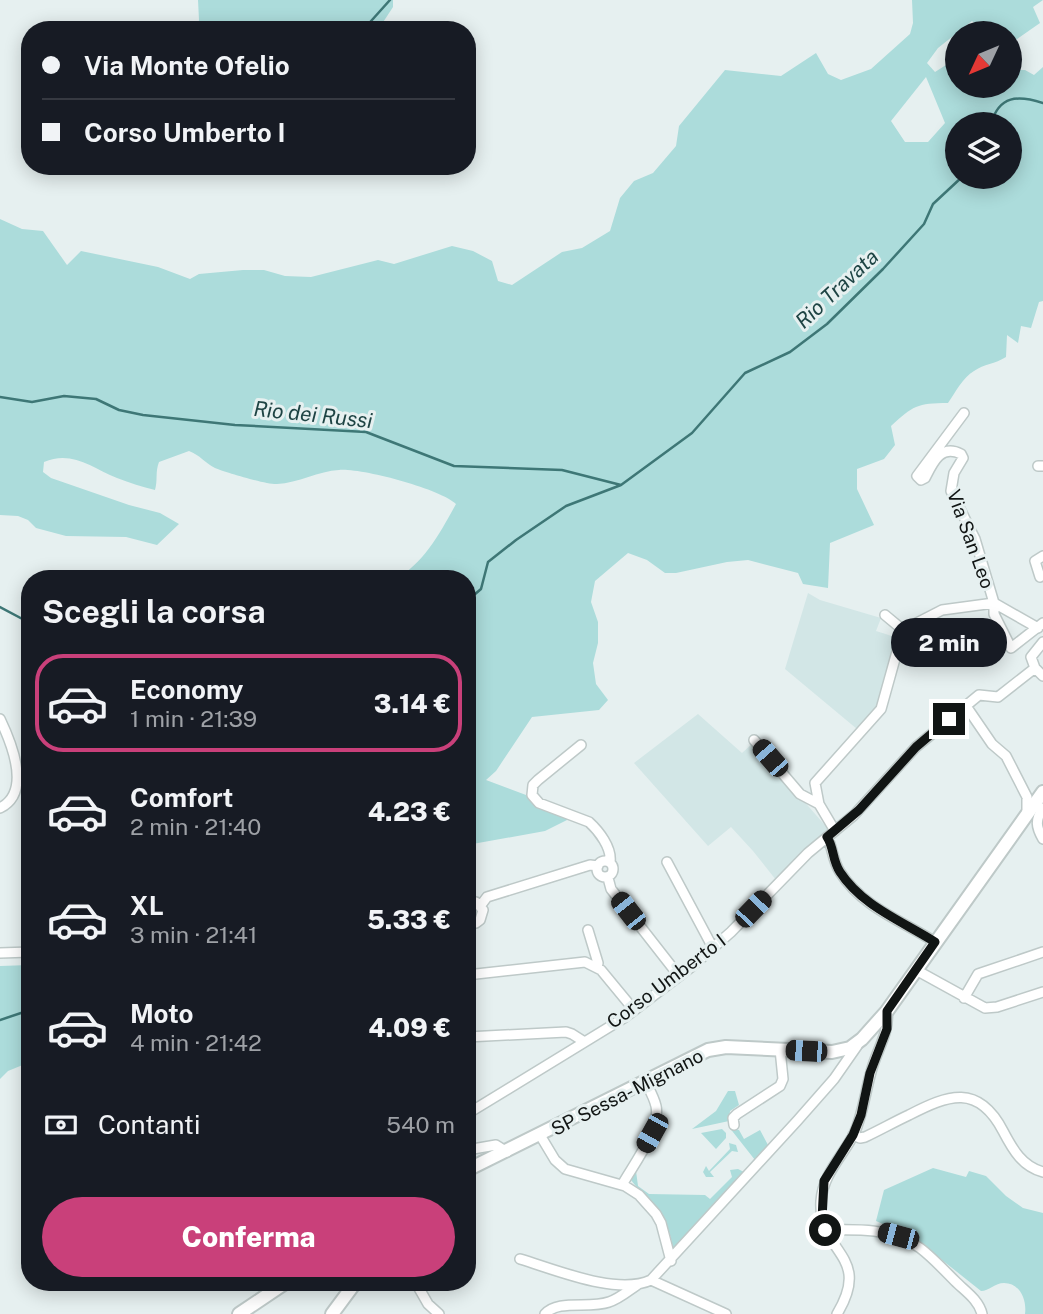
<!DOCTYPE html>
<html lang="it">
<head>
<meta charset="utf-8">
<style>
	body { margin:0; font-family:"Public Sans",sans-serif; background:#20242c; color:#f1f3f6; height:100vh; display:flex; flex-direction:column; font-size:26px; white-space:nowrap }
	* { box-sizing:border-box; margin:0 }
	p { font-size:23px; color:#9ea1a6 }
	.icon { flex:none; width:38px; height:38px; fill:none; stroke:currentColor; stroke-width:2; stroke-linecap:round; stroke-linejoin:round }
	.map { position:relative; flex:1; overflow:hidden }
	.panel { position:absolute; left:21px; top:570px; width:455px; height:721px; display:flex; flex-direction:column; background:#171b24; border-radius:28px; box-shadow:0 4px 18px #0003 }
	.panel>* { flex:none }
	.guide { position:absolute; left:21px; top:21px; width:455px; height:154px; border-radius:28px; box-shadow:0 4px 18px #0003; display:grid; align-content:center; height:154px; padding:0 21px; background:#171b24 }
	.needle { width:46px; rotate:226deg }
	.controls { position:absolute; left:945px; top:21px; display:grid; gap:14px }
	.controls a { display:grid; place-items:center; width:77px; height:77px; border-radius:50%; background:#171b24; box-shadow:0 4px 18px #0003; font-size:35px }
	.end { position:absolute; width:32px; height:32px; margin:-16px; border:9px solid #111514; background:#fff; box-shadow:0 0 0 4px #fff }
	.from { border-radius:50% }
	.bubble { position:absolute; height:49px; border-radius:24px; background:#171b24; box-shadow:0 4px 18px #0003; font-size:23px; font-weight:800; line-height:49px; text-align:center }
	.car { position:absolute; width:21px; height:42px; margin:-21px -10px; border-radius:9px; box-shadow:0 0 5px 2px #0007; background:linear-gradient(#222 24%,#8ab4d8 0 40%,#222 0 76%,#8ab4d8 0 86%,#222 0) }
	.guide b { display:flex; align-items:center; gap:24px; height:66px; font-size:26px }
	.guide b+b { border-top:2px solid #363941 }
	.guide i { width:18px; height:18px; background:#f1f3f6 }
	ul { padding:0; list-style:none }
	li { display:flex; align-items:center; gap:21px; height:98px; margin:0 14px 10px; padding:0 7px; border:4px solid transparent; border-radius:28px }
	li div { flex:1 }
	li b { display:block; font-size:26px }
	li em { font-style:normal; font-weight:800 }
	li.active { border-color:#c9407a }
	li>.icon { width:63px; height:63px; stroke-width:1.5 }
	h2 { padding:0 21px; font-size:32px; line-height:84px }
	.pay { display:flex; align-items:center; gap:18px; height:77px; padding:0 21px; font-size:26px }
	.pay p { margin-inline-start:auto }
	.action { display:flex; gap:14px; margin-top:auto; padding:14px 21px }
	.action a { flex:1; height:80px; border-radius:42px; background:#c9407a; color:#fff; font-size:28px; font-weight:800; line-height:80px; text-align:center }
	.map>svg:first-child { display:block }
</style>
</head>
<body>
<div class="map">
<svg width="1043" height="1314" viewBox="0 0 1043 1314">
	<rect width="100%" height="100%" fill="#e6f0f0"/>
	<path fill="#d2e6e6" d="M808,593L820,600L881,618L876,631L898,638L879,704L857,729L785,669Z
		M698,714L742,753L753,743L830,831L776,880L753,851L731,827L708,846L634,763Z"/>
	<path fill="#acdcdb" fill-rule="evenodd" d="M198,0H393V7L378,30H196L199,20Z
		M912,0H1043L1033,7L1040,23L1010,44V33H986L972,21L938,48L927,63L935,72L957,58V86H1010V70H1025L1034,75L1043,67V301L1039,302L1031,328L1021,326L1018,343L1007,335L1006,357C995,364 984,364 974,371C963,377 955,393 948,403C917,403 913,406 891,426L895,445L884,459L857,469V489L874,525L830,543L828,588L803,584L798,573L748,560L727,562L676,573H665L647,560L628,553L595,581L591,602L598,622V643L593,663L596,684L608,700L599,710L532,717L496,771L486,780L526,795L533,804L569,819L545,831L467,845V579H395C424,564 441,531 456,504C440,489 362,468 339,470C319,471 298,483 277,484C268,485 224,472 215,468C205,463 200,455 189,451L159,462C155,472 158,480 155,490C142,487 130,483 117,478C92,468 72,450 44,462L43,472L51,478L129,505L160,513L179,524L157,545L126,537L66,536L36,528L28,520L18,516L0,515V219L22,229L43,231L67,265L81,251L158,267L190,279L199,274L243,270H264L285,276L311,277L378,260L394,264L452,246L473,251L492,261L498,281L512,285L562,252L582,248L610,231L620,198L634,181L653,173L676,146L679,126L725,70L781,76L816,53L828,74L841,80L871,69L910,34L913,23ZM926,77L945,123L928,142H905L891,121ZM957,124H1010V177H957Z
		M30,965V1062L8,1071L0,1079V966Z
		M728,1091H735L739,1105L730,1111L729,1121L692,1129L716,1111Z
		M729,1127L739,1130L744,1139L760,1130L768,1145L755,1160Z
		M722,1129L726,1133V1138L716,1149L701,1133Z
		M729,1143L736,1145L738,1152L732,1151L710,1172L714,1177H706L703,1172L706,1166L709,1171L730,1149Z
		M933,1168L966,1177L969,1171L986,1176L1006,1196L1023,1208L1043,1213V1314H1025C1027,1300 1020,1283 1004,1283C995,1283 989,1291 981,1291L913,1237L876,1221L884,1190Z
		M738,1169L744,1172L675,1247H673C664,1205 654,1210 631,1180L636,1171L638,1186L649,1194L705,1195L710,1199L732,1177L730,1170Z"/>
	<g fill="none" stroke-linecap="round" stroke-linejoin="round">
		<path stroke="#3e7776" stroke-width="2.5" d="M363,30L390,0
			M991,124C999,95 1018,95 1043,103
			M0,397L32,402L64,396L96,399L119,410L143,415L235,425L366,432L454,466L562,470L621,485
			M467,601L481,589L488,562L516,540L566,506L621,485L692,433L745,373L790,352L827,324L883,269L924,224L933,204L962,177
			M0,607L30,623
			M0,1020L30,1010"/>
		<defs>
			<path id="street" d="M964,413L917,476L921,480L925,478C933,462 941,444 961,454L963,458L954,473L951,491L975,539L994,603V614L1011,648L1043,623
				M1038,466H1043
				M1040,577L1035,561L1043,556
				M885,615L903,630
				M1035,668L1043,676
				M966,706L992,744L1006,756L1027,797V812
				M0,719C11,742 32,792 0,808
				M754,740L800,794L819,804
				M581,745L538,780L533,785L532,795L539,803L589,822C599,831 612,848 610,862
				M1043,808C1035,820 1036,827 1043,839
				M835,831L819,804L815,783L881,709L903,630L942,610L994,603L1038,628
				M827,837C833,847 832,860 840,872C862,907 902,921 935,942
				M597 869a8 8 0 1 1 16 0a8 8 0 1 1-16 0Z
				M667,862L713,948
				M608,878L611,889L679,976
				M467,903L476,902L483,910L480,920L476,923L467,922
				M481,905L487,897L590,865L598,866
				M588,930L598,963L597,968
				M0,953L30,952
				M916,970L985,1008L997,1007L1043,992
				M467,975L585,962L601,970L634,1010
				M964,998L978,974L1043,952
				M467,1037L566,1032L572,1034L583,1041
				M467,1114L624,1018L690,968L731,932L808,853L854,815L916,747L979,695L998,697L1035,668L1031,657L1043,642
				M734,1125L733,1118L737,1114L780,1086L783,1079L780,1049
				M540,1135L555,1160L565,1169L625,1186L639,1195L656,1214L661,1223L671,1261
				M853,1135L860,1138L865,1137C880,1130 894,1122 909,1115C948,1095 978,1083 1003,1131C1013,1150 1022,1166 1043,1172
				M467,1150L496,1145L507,1152
				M622,1185C633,1165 661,1129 656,1106C654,1097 649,1089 645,1081
				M825,1230C857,1229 893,1228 920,1248C932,1257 944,1270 955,1281C965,1291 979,1300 982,1314
				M520,1259C554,1269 617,1296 651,1280L797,1121L834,1079L857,1046
				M651,1280L726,1314
				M416,1283L428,1304L439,1314
				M545,1314C558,1299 589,1309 609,1302C619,1299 628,1291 637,1285
				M837,1314C873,1254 818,1254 821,1201C823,1174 842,1157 854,1134C863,1114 865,1093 871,1072C876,1051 890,1033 887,1011"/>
			<path id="secondary" d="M467,1170L708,1050L726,1047L832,1052L850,1048L862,1039L887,1011L1043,792
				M239,1314L285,1283
				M332,1314L355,1283"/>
		</defs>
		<use href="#street" stroke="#bec9c8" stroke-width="12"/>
		<use href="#secondary" stroke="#bec9c8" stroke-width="16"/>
		<use href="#street" stroke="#fff" stroke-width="9"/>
		<use href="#secondary" stroke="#fff" stroke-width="12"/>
	</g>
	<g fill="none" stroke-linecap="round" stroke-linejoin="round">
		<path stroke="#111514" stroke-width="9" d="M825,1230L822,1219L824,1181L853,1135L861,1115L870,1073L887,1029V1011L935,942C902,921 862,906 840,872C832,860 834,847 827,837L859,810L916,747L949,719"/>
	</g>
	<g text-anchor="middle" stroke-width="6" stroke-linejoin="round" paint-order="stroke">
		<g font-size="19" fill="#111514" stroke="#e6f0f0">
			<text transform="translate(971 539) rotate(70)" y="7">Via San Leo</text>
			<text transform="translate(666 981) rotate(-37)" y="7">Corso Umberto I</text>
			<text transform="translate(627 1092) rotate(-27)" y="7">SP Sessa- Mignano</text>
		</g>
		<g font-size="21" font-style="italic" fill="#1e4444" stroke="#e6f0f0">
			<text transform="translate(837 289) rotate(-43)" y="7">Rio Travata</text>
			<text transform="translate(313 415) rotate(6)" y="7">Rio dei Russi</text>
		</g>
	</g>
</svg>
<div class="controls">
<a><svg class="needle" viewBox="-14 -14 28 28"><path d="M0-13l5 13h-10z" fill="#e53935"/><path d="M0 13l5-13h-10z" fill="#9ea1a6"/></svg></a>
<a><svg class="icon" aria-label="layers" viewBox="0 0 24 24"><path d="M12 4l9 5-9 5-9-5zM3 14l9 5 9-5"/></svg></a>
</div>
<i class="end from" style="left:825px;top:1230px"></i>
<i class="end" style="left:949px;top:719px"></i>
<div class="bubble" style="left:891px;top:618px;width:116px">2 min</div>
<i class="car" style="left:770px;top:758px;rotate:319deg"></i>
<i class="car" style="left:753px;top:909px;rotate:44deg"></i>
<i class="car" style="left:628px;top:911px;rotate:322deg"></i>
<i class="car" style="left:806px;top:1051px;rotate:273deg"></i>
<i class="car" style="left:652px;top:1133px;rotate:209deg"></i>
<i class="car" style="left:898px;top:1236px;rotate:285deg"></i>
<div class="guide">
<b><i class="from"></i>Via Monte Ofelio</b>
<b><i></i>Corso Umberto I</b>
</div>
<section class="panel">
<h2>Scegli la corsa</h2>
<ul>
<li class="active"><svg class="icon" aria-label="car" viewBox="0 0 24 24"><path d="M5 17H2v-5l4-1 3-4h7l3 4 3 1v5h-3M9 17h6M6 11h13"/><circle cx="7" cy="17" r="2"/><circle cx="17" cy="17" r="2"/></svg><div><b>Economy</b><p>1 min · 21:39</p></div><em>3.14 €</em></li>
<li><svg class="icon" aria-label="car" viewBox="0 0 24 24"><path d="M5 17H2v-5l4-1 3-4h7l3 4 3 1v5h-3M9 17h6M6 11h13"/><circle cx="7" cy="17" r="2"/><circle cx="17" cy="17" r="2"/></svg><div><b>Comfort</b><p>2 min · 21:40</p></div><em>4.23 €</em></li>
<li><svg class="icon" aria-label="car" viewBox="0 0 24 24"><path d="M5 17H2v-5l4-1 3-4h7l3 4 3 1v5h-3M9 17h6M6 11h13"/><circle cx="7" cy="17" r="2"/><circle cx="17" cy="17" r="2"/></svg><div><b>XL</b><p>3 min · 21:41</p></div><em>5.33 €</em></li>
<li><svg class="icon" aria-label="car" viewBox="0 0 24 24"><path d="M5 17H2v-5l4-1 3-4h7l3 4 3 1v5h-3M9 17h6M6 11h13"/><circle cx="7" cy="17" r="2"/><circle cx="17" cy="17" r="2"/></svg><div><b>Moto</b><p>4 min · 21:42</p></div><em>4.09 €</em></li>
</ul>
<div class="pay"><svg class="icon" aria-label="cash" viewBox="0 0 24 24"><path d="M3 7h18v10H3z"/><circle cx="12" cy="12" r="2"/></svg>Contanti<p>540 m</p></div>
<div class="action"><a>Conferma</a></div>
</section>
</div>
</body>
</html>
